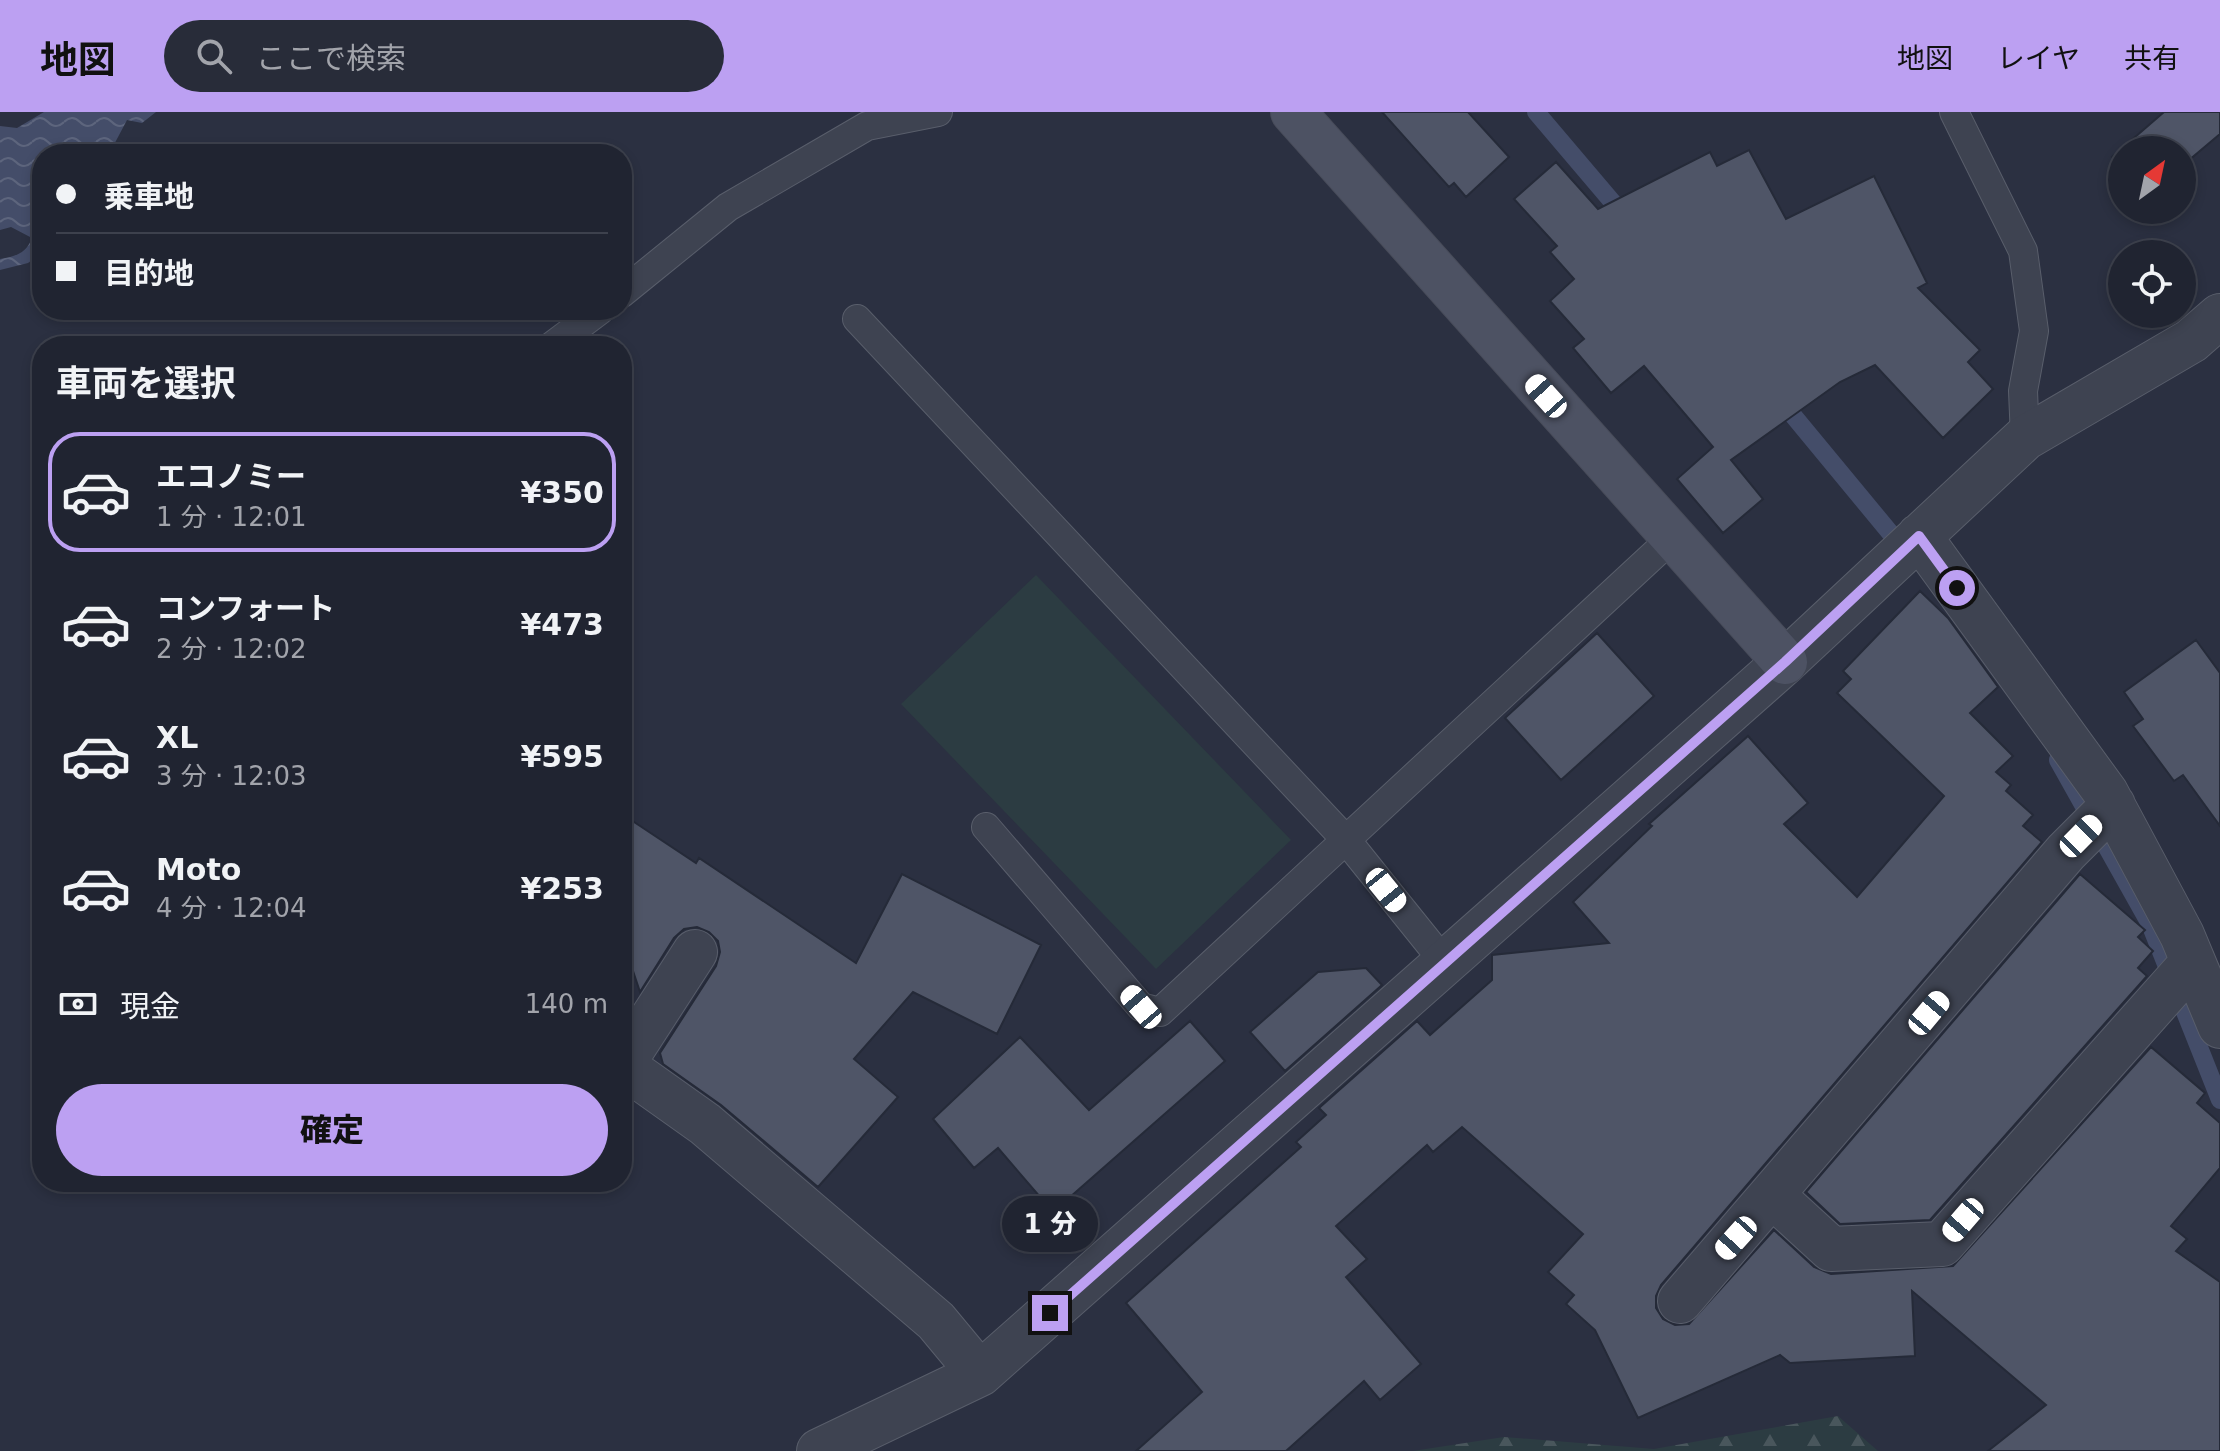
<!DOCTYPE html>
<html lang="ja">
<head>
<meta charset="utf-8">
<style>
	body { margin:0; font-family:"DejaVu Sans","Noto Sans JP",sans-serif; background:#282c39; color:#f1f3f6; height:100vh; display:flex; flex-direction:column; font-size:30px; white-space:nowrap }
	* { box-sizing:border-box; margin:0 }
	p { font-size:26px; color:#a2a4ab }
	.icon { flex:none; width:44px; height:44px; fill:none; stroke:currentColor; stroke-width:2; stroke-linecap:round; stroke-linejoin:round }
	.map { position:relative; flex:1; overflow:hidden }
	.details { position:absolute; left:32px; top:224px; width:600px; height:856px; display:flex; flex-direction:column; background:#202431; border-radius:32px; box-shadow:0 4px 12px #0003,0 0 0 2px #3d414d }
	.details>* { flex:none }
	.banner { position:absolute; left:32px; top:32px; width:600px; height:176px; border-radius:32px; box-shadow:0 4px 12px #0003,0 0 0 2px #3d414d; display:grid; align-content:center; height:176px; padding:0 24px; background:#202431 }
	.needle { width:52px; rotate:33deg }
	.tools { position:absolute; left:2108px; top:24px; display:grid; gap:16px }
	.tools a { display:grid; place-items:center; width:88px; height:88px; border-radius:50%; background:#202431; box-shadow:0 4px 12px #0003,0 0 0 2px #3d414d; font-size:40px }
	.end { position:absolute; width:36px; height:36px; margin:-18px; border:10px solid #bca0f2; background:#111; box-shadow:0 0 0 4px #111 }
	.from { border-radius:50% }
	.bubble { position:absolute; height:56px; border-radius:28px; background:#202431; box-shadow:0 4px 12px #0003,0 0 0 2px #3d414d; font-size:26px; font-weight:800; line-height:56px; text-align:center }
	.car { position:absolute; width:24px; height:48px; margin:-24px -12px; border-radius:10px; box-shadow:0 0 6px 2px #0007; background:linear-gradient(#fff 24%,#345 0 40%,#fff 0 76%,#345 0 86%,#fff 0) }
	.banner b { display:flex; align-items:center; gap:28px; height:76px; font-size:30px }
	.banner b+b { border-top:2px solid #3d414d }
	.banner i { width:20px; height:20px; background:#f1f3f6 }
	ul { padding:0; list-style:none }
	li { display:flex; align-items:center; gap:24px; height:120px; margin:0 16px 12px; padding:0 8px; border:4px solid transparent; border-radius:32px }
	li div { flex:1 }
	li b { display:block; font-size:30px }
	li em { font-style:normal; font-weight:800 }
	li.current { border-color:#bca0f2 }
	li>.icon { width:72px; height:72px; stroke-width:1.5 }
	h2 { padding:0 24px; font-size:36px; line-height:96px }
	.pay { display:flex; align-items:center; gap:20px; height:88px; padding:0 24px; font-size:30px }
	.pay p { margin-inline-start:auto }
	.cta { display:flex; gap:16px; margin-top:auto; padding:16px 24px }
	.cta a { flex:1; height:92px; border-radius:48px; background:#bca0f2; color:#111; font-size:32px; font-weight:800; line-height:92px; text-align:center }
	header { display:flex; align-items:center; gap:48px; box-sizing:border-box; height:112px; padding:0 40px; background:#bca0f2; color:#111 }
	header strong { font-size:38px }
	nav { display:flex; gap:44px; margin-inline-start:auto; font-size:28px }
	.search { width:560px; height:72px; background:#282c39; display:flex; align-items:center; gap:20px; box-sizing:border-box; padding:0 28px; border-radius:44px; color:#a2a4ab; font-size:30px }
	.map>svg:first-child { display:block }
</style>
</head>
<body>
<header>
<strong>地図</strong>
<div class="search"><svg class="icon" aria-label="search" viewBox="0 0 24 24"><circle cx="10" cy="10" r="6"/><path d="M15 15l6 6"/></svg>ここで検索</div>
<nav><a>地図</a><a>レイヤ</a><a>共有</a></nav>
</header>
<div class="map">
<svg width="2220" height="1339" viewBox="0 0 2220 1339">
	<defs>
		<pattern id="forest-firs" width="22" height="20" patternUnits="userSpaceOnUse" patternTransform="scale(2)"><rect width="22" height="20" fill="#2c3c42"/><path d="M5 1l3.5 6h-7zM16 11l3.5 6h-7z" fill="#49565c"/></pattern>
		<pattern id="water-waves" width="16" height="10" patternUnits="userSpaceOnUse" patternTransform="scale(2)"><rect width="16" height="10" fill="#444d69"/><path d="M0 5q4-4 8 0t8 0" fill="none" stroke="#5d657d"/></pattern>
	</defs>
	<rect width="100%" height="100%" fill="#2b3041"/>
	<path fill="#2c3c42" d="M1036,463L1291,728L1156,857L901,592Z"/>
	<path fill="url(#forest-firs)" d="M1838,1304L1878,1339H1413L1504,1325L1654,1337Z"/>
	<path fill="url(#water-waves)" d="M44,0H156L142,11L127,8L109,42H42V141L28,151L0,158V147C16,144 26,142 32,126L11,115L0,118V14L17,16Z"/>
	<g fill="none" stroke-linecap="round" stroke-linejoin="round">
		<path stroke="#444d69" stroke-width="18" d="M1536,0L1626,106
			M1777,284L1906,440
			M2058,648L2150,812L2220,988"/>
	</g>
	<path fill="#4f5567" stroke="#252a38" stroke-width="2" d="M1382,0H1468L1509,45L1466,85L1454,71L1449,75Z
		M2164,0H2220V22L2182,54V38H2122V58L2112,45Z
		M1749,38L1786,107L1874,64L1927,171L1918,176L1980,238L1968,250L1993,277L1943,326L1875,253L1840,270L1731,348L1763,387L1723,421L1677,367L1713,335L1644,254L1611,281L1573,236L1584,227L1550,189L1574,167L1550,140L1557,134L1514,87L1556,50L1598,97L1710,40L1717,54Z
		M1920,479L1948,506L1998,575L1970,601L2013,644L1996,660L2011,673L2006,679L2033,703L2023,714L2042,730L1661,1173L1656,1184V1196L1663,1207L1675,1213L1689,1212L1774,1118L1814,1155L1831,1162L1953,1154L2151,935L2205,981L2197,991L2220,1011V1056L2171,1114L2187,1127L2176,1139L2220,1170V1339H1988L2046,1293L1912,1179L1915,1244L1790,1251L1780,1243L1638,1306L1595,1218L1566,1192L1574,1183L1548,1160L1583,1122L1462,1015L1433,1040L1427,1033L1336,1114L1367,1147L1346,1165L1421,1252L1380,1288L1364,1269L1286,1339H1136L1202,1280L1126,1191L1301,1035L1296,1030L1326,1003L1319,996L1417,909L1430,923L1492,868V843L1609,831L1573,790L1652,714L1649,712L1748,624L1808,691L1784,712L1857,785L1944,684L1837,581L1851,567L1843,559Z
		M1597,521L1654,584L1561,668L1505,606Z
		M2196,528L2220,561V714L2183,663L2174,669L2133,614L2143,607L2124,580Z
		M622,702L696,751L699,746L856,851L902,762L1041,833L997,922L913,880L854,947L898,985L818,1075L721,993L663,952L660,941L716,854L720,840L718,829L709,820L697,815L684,817L674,826L640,880L622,826Z
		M2080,762L2145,818L2138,825L2153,839L2138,856L2147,864L1930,1108L1840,1112L1806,1080Z
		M1366,856L1382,873L1285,959L1250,920L1318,860Z
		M1190,909L1225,949L1053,1100L998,1036L974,1056L933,1007L1020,925L1089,998Z"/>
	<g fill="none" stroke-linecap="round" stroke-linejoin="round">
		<defs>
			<path id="lane" d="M1954,0L2023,139L2034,219L2023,279L2025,326
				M622,181L728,95L867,14L938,0
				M857,207L1347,729L1445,851
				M552,234L600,198
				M986,715L1141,895L1160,900L1673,425"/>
			<path id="street" d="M1919,424L2106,681L2182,823L2220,914
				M622,953L705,1012L936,1209L980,1262
				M622,953L695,840
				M1773,1084L1831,1137L1942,1132L2193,850
				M1680,1189L2066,740L2113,693
				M819,1339L980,1262L1785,550L2025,326L2191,229L2220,204"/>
			<path id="secondary" d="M1293,0L1785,550"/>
		</defs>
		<use href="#lane" stroke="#595e6b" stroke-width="30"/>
		<use href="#street" stroke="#595e6b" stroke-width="46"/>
		<use href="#secondary" stroke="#484c5a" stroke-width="46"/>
		<use href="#lane" stroke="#3e4351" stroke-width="28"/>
		<use href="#street" stroke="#3e4351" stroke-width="44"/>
		<use href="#secondary" stroke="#4d5263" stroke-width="44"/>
	</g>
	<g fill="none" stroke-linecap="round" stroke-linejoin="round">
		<path stroke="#bca0f2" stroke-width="10" d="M1050,1201L1785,550L1919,424L1957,476"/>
	</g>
</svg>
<div class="tools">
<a><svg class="needle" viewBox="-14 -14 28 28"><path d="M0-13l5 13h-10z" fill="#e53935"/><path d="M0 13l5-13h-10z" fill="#a2a4ab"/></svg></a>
<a><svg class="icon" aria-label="locate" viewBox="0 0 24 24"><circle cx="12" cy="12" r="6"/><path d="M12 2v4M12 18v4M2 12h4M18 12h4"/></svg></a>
</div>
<i class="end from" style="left:1957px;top:476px"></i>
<i class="end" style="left:1050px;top:1201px"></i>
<div class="bubble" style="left:1002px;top:1084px;width:96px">1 分</div>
<i class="car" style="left:1546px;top:284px;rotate:318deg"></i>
<i class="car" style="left:2081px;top:724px;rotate:45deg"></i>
<i class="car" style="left:1386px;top:778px;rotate:141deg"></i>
<i class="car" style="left:1141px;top:895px;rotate:319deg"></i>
<i class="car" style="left:1929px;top:901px;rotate:40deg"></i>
<i class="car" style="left:1963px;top:1108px;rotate:221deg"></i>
<i class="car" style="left:1736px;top:1126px;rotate:222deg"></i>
<div class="banner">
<b><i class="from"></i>乗車地</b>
<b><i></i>目的地</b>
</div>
<section class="details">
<h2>車両を選択</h2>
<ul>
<li class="current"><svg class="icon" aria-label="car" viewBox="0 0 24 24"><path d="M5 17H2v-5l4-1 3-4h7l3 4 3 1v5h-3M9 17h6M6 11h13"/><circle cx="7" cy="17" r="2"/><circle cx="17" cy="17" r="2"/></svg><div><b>エコノミー</b><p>1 分 · 12:01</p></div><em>¥350</em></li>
<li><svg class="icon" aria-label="car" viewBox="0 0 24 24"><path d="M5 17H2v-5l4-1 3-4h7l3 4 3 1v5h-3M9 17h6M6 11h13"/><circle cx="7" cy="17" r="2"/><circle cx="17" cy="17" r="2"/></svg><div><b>コンフォート</b><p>2 分 · 12:02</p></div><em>¥473</em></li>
<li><svg class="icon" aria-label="car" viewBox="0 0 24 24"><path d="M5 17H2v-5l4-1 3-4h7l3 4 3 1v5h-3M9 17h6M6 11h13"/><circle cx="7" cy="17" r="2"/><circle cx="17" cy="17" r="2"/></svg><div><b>XL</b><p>3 分 · 12:03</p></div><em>¥595</em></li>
<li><svg class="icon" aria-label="car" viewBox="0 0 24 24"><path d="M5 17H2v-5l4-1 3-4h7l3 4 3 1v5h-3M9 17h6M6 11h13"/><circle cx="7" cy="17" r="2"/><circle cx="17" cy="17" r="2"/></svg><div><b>Moto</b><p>4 分 · 12:04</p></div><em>¥253</em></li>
</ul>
<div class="pay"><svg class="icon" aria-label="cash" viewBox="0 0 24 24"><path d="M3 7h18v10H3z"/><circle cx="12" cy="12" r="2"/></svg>現金<p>140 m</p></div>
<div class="cta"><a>確定</a></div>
</section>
</div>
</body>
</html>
